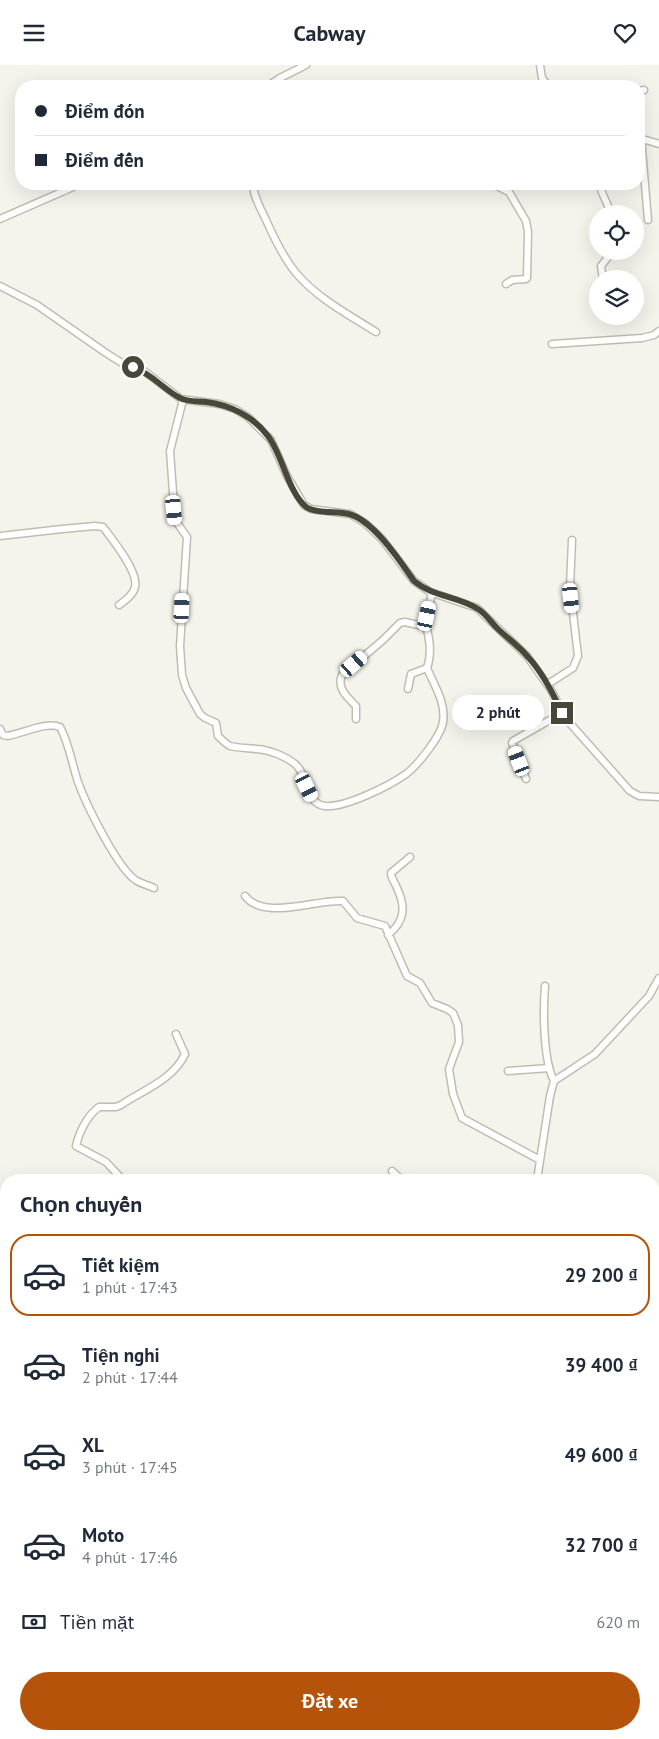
<!DOCTYPE html>
<html lang="vi">
<head>
<meta charset="utf-8">
<style>
	body { margin:0; font-family:"PT Sans",sans-serif; background:#f2f2f3; color:#1f2937; height:100vh; display:flex; flex-direction:column; font-size:19px; white-space:nowrap }
	* { box-sizing:border-box; margin:0 }
	p { font-size:16px; color:#747a83 }
	.icon { flex:none; width:28px; height:28px; fill:none; stroke:currentColor; stroke-width:2; stroke-linecap:round; stroke-linejoin:round }
	.map { position:relative; flex:1; overflow:hidden }
	.drawer { position:absolute; left:0px; top:1109px; width:660px; height:566px; display:flex; flex-direction:column; background:#fff; border-radius:20px 20px 0 0; box-shadow:0 5px 20px #0002 }
	.drawer>* { flex:none }
	.guide { position:absolute; left:15px; top:15px; width:630px; height:110px; border-radius:20px; box-shadow:0 5px 20px #0002; display:grid; align-content:center; height:110px; padding:0 20px; background:#fff }
	.controls { position:absolute; left:589px; top:140px; display:grid; gap:10px }
	.controls a { display:grid; place-items:center; width:55px; height:55px; border-radius:50%; background:#fff; box-shadow:0 5px 20px #0002; font-size:25px }
	.end { position:absolute; width:22px; height:22px; margin:-11px; border:6px solid #49463a; background:#fff; box-shadow:0 0 0 2px #fff }
	.from { border-radius:50% }
	.bubble { position:absolute; height:35px; border-radius:18px; background:#fff; box-shadow:0 5px 20px #0002; font-size:16px; font-weight:700; line-height:35px; text-align:center }
	.car { position:absolute; width:15px; height:30px; margin:-15px -8px; border-radius:6px; box-shadow:0 0 4px 1px #0007; background:linear-gradient(#fff 24%,#345 0 40%,#fff 0 76%,#345 0 86%,#fff 0) }
	.guide b { display:flex; align-items:center; gap:18px; height:48px; font-size:19px }
	.guide b+b { border-top:1px solid #e0e1e3 }
	.guide i { width:12px; height:12px; background:#1f2937 }
	ul { padding:0; list-style:none }
	li { display:flex; align-items:center; gap:15px; height:82px; margin:0 10px 8px; padding:0 10px; border:2px solid transparent; border-radius:20px }
	li div { flex:1 }
	li b { display:block; font-size:19px }
	li em { font-style:normal; font-weight:700 }
	li.selected { border-color:#b45309 }
	li>.icon { width:45px; height:45px; stroke-width:1.5 }
	h2 { padding:0 20px; font-size:22px; line-height:60px }
	.pay { display:flex; align-items:center; gap:12px; height:55px; padding:0 20px; font-size:19px }
	.pay p { margin-inline-start:auto }
	.button { display:flex; gap:10px; margin-top:auto; padding:10px 20px }
	.button a { flex:1; height:58px; border-radius:30px; background:#b45309; color:#fff; font-size:20px; font-weight:700; line-height:58px; text-align:center }
	header { display:flex; justify-content:space-between; align-items:center; height:65px; padding:0 20px; background:#fff; font-size:22px; font-weight:700 }
	.map>svg:first-child { display:block }
</style>
</head>
<body>
<header><svg class="icon" aria-label="menu" viewBox="0 0 24 24"><path d="M4 6h16M4 12h16M4 18h16"/></svg>Cabway<svg class="icon" aria-label="heart" viewBox="0 0 24 24"><path d="M12 20l-8-8c-3-5 5-10 8-4 3-6 11-1 8 4z"/></svg></header>
<div class="map">
<svg width="659" height="1674" viewBox="0 0 659 1674">
	<rect width="100%" height="100%" fill="#f5f4ec"/>
	<g fill="none" stroke-linecap="round" stroke-linejoin="round">
		<defs>
			<path id="street" d="M540,0L542,13L548,21
				M268,21L280,13L306,0
				M639,26L644,25
				M639,73L659,79
				M641,73L648,155
				M253,119C253,131 261,144 266,155C274,173 283,192 296,208C317,233 349,250 376,267
				M493,119L509,127L526,156L528,167L527,213L526,214L512,215L506,219
				M600,119C601,131 608,135 610,149
				M0,154L80,119
				M603,214L601,201L613,186
				M0,221L37,240L106,288L122,298L144,306L181,334L219,339L235,344L248,352L271,375L287,411L304,440L311,444L350,449L365,458L382,474L414,516L430,527L477,543L527,591L551,625L567,655L630,726L639,731L659,732
				M552,279L642,273L654,270L659,266
				M183,335L170,386L175,455L187,472L180,581L182,610L186,623L200,649L205,653L216,658L218,671C222,675 226,679 230,681C238,683 248,683 257,684C270,685 285,691 295,699C308,709 305,739 325,741C345,743 389,721 406,709C418,700 441,671 443,657C446,637 434,620 427,603
				M0,471L62,464L95,461L103,462C112,474 139,507 135,522C133,530 126,535 119,540
				M548,619L573,603L578,591L570,522L572,475
				M408,624L411,609L427,603C432,589 430,572 425,559
				M356,654V641C348,633 336,623 342,610L383,575L400,558L405,557L418,560L425,559L432,528
				M0,664L3,670L7,671C22,669 46,656 60,662C69,678 72,699 78,717C86,739 118,805 137,816C142,819 148,820 154,823
				M526,714L512,678L513,676L562,648
				M245,831C264,856 316,834 343,836L357,853L385,861L407,911L420,918L432,938L447,944L453,948L458,960L459,977L449,1004L453,1029L462,1053L540,1095
				M388,870C405,856 406,842 397,823C395,817 391,814 391,808L410,792
				M545,921C543,946 543,994 554,1016
				M508,1006L549,1003
				M392,1106L402,1115
				M123,1115L106,1097L76,1081C79,1067 87,1051 99,1042H116L121,1040C143,1025 173,1015 185,989L176,969
				M537,1115L550,1031L554,1016L595,989L649,931L659,913
				M0,1205L6,1207
				M654,1274L659,1268
				M0,1467H6
				M0,1603L6,1602
				M654,1650L659,1652
				M398,1669L399,1674
				M545,1669L553,1674
				M120,1674V1669
				M304,1674L309,1669"/>
		</defs>
		<use href="#street" stroke="#c0bdaf" stroke-width="9"/>
		<use href="#street" stroke="#fff" stroke-width="6"/>
	</g>
	<g fill="none" stroke-linecap="round" stroke-linejoin="round">
		<path stroke="#49463a" stroke-width="6" d="M133,302C152,309 163,324 180,333C187,337 198,336 206,337C230,340 253,351 268,371C282,389 288,426 305,441C313,449 337,446 349,449C374,456 400,496 414,516C433,532 458,531 478,544C485,548 491,557 497,563C507,573 519,581 528,592C543,608 553,628 562,648"/>
	</g>
</svg>
<div class="controls">
<a><svg class="icon" aria-label="locate" viewBox="0 0 24 24"><circle cx="12" cy="12" r="6"/><path d="M12 2v4M12 18v4M2 12h4M18 12h4"/></svg></a>
<a><svg class="icon" aria-label="layers" viewBox="0 0 24 24"><path d="M12 4l9 5-9 5-9-5zM3 14l9 5 9-5"/></svg></a>
</div>
<i class="end from" style="left:133px;top:302px"></i>
<i class="end" style="left:562px;top:648px"></i>
<div class="bubble" style="left:452px;top:630px;width:92px">2 phút</div>
<i class="car" style="left:174px;top:445px;rotate:175deg"></i>
<i class="car" style="left:571px;top:533px;rotate:174deg"></i>
<i class="car" style="left:182px;top:543px;rotate:3deg"></i>
<i class="car" style="left:427px;top:551px;rotate:12deg"></i>
<i class="car" style="left:354px;top:599px;rotate:49deg"></i>
<i class="car" style="left:519px;top:696px;rotate:339deg"></i>
<i class="car" style="left:307px;top:722px;rotate:154deg"></i>
<div class="guide">
<b><i class="from"></i>Điểm đón</b>
<b><i></i>Điểm đến</b>
</div>
<section class="drawer">
<h2>Chọn chuyến</h2>
<ul>
<li class="selected"><svg class="icon" aria-label="car" viewBox="0 0 24 24"><path d="M5 17H2v-5l4-1 3-4h7l3 4 3 1v5h-3M9 17h6M6 11h13"/><circle cx="7" cy="17" r="2"/><circle cx="17" cy="17" r="2"/></svg><div><b>Tiết kiệm</b><p>1 phút · 17:43</p></div><em>29 200 ₫</em></li>
<li><svg class="icon" aria-label="car" viewBox="0 0 24 24"><path d="M5 17H2v-5l4-1 3-4h7l3 4 3 1v5h-3M9 17h6M6 11h13"/><circle cx="7" cy="17" r="2"/><circle cx="17" cy="17" r="2"/></svg><div><b>Tiện nghi</b><p>2 phút · 17:44</p></div><em>39 400 ₫</em></li>
<li><svg class="icon" aria-label="car" viewBox="0 0 24 24"><path d="M5 17H2v-5l4-1 3-4h7l3 4 3 1v5h-3M9 17h6M6 11h13"/><circle cx="7" cy="17" r="2"/><circle cx="17" cy="17" r="2"/></svg><div><b>XL</b><p>3 phút · 17:45</p></div><em>49 600 ₫</em></li>
<li><svg class="icon" aria-label="car" viewBox="0 0 24 24"><path d="M5 17H2v-5l4-1 3-4h7l3 4 3 1v5h-3M9 17h6M6 11h13"/><circle cx="7" cy="17" r="2"/><circle cx="17" cy="17" r="2"/></svg><div><b>Moto</b><p>4 phút · 17:46</p></div><em>32 700 ₫</em></li>
</ul>
<div class="pay"><svg class="icon" aria-label="cash" viewBox="0 0 24 24"><path d="M3 7h18v10H3z"/><circle cx="12" cy="12" r="2"/></svg>Tiền mặt<p>620 m</p></div>
<div class="button"><a>Đặt xe</a></div>
</section>
</div>
</body>
</html>
